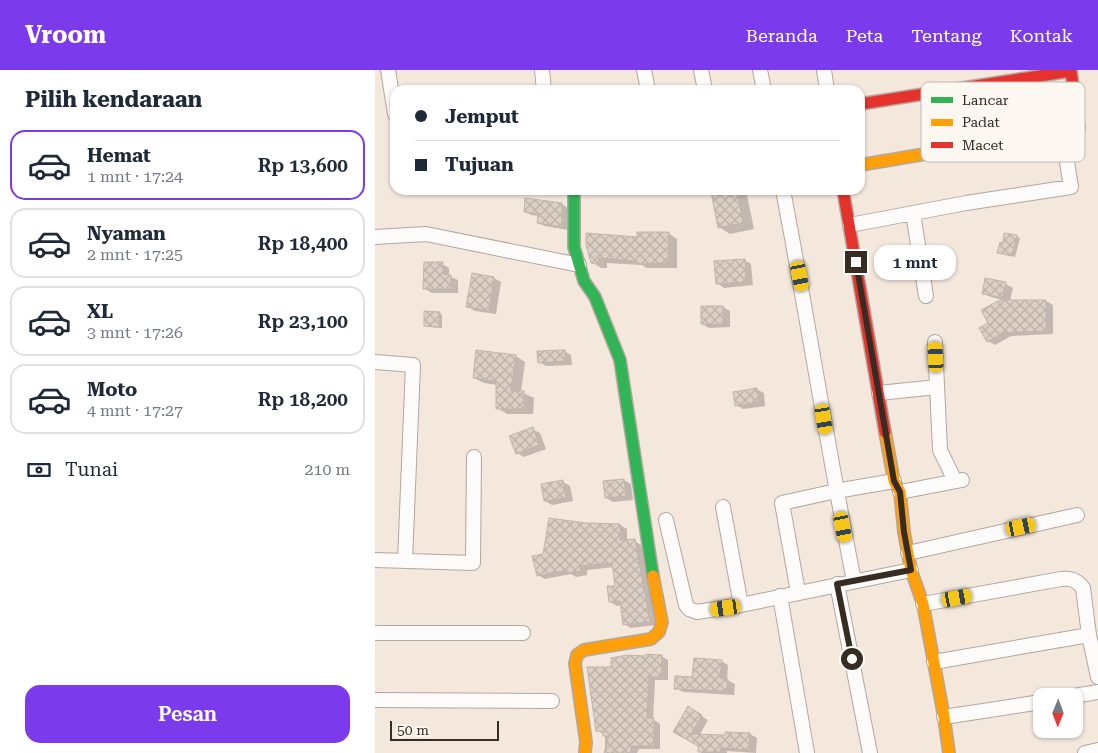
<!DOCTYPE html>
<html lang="id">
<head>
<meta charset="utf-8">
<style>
	body { margin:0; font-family:"Roboto Serif",serif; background:#f2f2f3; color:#1f2937; height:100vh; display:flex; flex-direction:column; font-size:19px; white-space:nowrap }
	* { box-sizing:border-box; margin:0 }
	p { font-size:16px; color:#747a83 }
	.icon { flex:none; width:28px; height:28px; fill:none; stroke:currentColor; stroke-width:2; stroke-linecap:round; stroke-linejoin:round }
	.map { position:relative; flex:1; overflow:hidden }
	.side { display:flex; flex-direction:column; background:#fff; width:375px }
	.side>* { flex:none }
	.hud { position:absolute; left:15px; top:15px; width:475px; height:110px; border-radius:15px; box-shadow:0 1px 4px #0004; display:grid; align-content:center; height:110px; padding:0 25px; background:#fff }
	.needle { width:32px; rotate:181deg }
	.fabs { position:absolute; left:658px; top:618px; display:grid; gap:10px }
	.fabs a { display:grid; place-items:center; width:50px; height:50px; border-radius:10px; background:#fff; box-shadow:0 1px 4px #0004; font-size:25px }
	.scale { position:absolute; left:15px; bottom:12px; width:109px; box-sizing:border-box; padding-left:5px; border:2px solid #372c22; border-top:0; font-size:14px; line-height:18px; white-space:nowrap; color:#372c22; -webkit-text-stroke:4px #fdf7f2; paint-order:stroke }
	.end { position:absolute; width:22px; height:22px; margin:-11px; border:6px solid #372c22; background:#fff; box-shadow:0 0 0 2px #fff }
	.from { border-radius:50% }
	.bubble { position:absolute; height:35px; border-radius:15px; background:#fff; box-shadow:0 1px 4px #0004; font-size:16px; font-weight:600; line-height:35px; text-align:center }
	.car { position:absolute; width:15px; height:30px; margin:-15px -8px; border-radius:6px; box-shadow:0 0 4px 1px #0007; background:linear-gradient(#f5c518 24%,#345 0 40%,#f5c518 0 76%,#345 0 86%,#f5c518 0) }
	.hud b { display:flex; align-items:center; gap:18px; height:48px; font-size:19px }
	.hud b+b { border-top:1px solid #e0e1e3 }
	.hud i { width:12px; height:12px; background:#1f2937 }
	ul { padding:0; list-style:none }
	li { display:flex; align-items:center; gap:15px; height:70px; margin:0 10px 8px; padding:0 15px; border:2px solid #e0e1e3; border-radius:15px }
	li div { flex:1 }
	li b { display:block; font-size:19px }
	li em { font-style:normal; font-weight:600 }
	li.current { border-color:#7c3aed }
	li>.icon { width:45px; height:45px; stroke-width:1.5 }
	h2 { padding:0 25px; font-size:22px; line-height:60px }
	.pay { display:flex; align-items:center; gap:12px; height:55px; padding:0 25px; font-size:19px }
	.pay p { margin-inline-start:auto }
	.action { display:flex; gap:10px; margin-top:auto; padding:10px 25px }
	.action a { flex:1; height:58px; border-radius:15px; background:#7c3aed; color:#fff; font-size:20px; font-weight:600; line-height:58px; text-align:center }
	header { display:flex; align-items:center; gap:30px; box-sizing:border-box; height:70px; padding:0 25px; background:#7c3aed; color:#fff }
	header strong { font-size:24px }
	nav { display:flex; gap:28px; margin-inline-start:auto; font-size:18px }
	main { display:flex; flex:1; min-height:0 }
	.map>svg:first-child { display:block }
</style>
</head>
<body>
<header>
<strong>Vroom</strong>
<nav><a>Beranda</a><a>Peta</a><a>Tentang</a><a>Kontak</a></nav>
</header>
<main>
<section class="side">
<h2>Pilih kendaraan</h2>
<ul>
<li class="current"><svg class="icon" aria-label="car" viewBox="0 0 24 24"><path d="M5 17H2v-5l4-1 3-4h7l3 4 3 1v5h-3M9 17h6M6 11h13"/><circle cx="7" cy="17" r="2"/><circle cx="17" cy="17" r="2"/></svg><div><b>Hemat</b><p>1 mnt · 17:24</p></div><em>Rp 13,600</em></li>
<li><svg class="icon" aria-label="car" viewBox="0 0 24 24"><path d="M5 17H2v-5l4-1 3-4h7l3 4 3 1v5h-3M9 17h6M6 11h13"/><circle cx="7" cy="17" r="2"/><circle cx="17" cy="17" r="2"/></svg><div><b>Nyaman</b><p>2 mnt · 17:25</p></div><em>Rp 18,400</em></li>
<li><svg class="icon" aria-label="car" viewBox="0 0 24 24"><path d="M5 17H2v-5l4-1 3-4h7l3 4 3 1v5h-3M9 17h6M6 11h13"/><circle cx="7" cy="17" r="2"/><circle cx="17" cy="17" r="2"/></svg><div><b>XL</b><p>3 mnt · 17:26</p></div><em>Rp 23,100</em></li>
<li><svg class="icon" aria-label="car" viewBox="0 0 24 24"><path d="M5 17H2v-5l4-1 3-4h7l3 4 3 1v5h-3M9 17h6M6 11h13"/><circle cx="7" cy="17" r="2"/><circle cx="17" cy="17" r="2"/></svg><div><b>Moto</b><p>4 mnt · 17:27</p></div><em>Rp 18,200</em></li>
</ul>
<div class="pay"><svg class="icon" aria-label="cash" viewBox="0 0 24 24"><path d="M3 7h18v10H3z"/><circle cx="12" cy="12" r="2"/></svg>Tunai<p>210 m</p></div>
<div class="action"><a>Pesan</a></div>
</section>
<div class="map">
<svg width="723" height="683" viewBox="0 0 723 683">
	<defs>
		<pattern id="building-cross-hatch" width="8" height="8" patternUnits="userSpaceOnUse" patternTransform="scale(1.25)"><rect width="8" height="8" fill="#dccfc4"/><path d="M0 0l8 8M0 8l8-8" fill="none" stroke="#bdb2a8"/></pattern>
	</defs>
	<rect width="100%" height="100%" fill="#f4e7dc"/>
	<path fill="#0003" d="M354,120H364L372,125L379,159L355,164L344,157Z
		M187,134L193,138V160L170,156L163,153L164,146L156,145L150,141Z
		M293,163L302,169V198H272L267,195L232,193V198H226L217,192L212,175Z
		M642,166L645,168L640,187L623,182L629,175Z
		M369,190L376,194L378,215L349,218L342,213Z
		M67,194L74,198V206L83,210V223H57L50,219Z
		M98,204L119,208L126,212L121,244L100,241L92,236Z
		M611,210L631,214L638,218L635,231H671L678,235V264L636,266L620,275L613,271L615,254L608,241L628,230L616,227L608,223Z
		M348,237L355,241V257L334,258L327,254Z
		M64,243L67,245V258L53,257L50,255Z
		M189,281L196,285L197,295L171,296L164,292Z
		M141,286L150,292L146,322L159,328L158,344H132L122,338V315L109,313L99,308Z
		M381,319L389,323L390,336L368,339L361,335Z
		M157,359L165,363L171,379L149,387L142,383Z
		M249,410L256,414L258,430L238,432L231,428Z
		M188,412L195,416L198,431L177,435L170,431Z
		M211,455H245L252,459V471H259L266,475L281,555L256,558L249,554L246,535L242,536L235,532L241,517L239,497L212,500V505L201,507L196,504L170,509L163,505L170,485Z
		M286,586L293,590V610H280L278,649L285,654V679H264L262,683H230V665L223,661L237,599Z
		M346,591L353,595L352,610L360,614L359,625L308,622L301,618Z
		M313,638L333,650L324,666L351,667V663L375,664L382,668L381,683L352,681V683H327L324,681V675L300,661Z"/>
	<path fill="url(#building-cross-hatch)" stroke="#c1b6ac" d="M347,120H362L368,153L343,158L336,122Z
		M150,128L187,133V157L162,153L163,144L149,142Z
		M262,162H294L293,193L262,194V191L224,188L223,194L216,193L211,175V163L262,167Z
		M629,163L642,165L637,186L622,183L625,172L628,173Z
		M370,189L371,212L341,214L339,191Z
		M49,192H68V204L76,205V219H48Z
		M97,203L119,207L114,241L91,237Z
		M610,208L631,212L628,228L607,224Z
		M625,230H671V261L628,263L612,272L604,258L613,253L606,240Z
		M326,236H348V254H326Z
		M49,241L65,242L64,257L49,256Z
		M101,280L141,285L136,321H149V339H121V311L98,308Z
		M190,280V291L163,293L162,281Z
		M382,318L384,332L360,336L358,322Z
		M158,357L164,375L141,384L134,366Z
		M249,409L251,426L230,428L228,411Z
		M188,410L191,428L169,431L166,414Z
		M174,448L211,453L245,454V470L260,469L275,552L248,555L245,531L234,532L232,516H240L237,493L205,496L206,501L192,503V500L162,506L157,486L168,484Z
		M271,584L287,585L286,607H274L272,648H279V676H257L255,683H229L234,666H228V662L221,661L212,597H236V588L252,585L271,586Z
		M319,588L347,590L345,608L353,609L352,621L299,619L300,606L317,607Z
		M313,636L327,645L316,664L350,665V662L375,663L374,680L345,678V682H323V676L298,662Z"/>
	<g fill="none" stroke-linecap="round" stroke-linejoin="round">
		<defs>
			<path id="street" d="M13,0L20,44
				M167,0L169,20
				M269,0L273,20
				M326,0L330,20
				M385,0L389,20
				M449,0L452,20
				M408,120C433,250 453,381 479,511
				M538,143L551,226
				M475,155L591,133L696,117L687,61
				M0,167L51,164L204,195
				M560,272L565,380L580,411
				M0,292L38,295L30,491
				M504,323L562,317
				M525,422L587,410
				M348,437L366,535
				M291,450L311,535L314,539L322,542L366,535L536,500
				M533,483L702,445
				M0,490L98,493L99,387
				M462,514L495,683
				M423,522L407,433L461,421L519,411
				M405,526L432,683
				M548,534L686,509C696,508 702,510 708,518L714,565L723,607
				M0,563H148
				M559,592L714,565
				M699,626L723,622
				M0,630L177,631
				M569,647L666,632
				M710,683L723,680"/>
			<path id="fast" d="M199,120V177L209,211L220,227L245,290L278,506"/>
			<path id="slow" d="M485,95L704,58L700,31
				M510,362L519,411L525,422L529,462L536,500L548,534L569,647L574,683
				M210,683L211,672L200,594L202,585L209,580L276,569L284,562L287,552L278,506"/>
			<path id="jam" d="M485,34L696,1L700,31
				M468,120L510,362"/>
		</defs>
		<use href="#street" stroke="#b2a79e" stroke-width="16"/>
		<use href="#fast" stroke="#b2a79e" stroke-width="14"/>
		<use href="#slow" stroke="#b2a79e" stroke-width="14"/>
		<use href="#jam" stroke="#b2a79e" stroke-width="14"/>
		<use href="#street" stroke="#fdfbfa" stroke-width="14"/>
		<use href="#fast" stroke="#30b455" stroke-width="11"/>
		<use href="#slow" stroke="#ff9f0a" stroke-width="11"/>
		<use href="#jam" stroke="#e5322d" stroke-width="11"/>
	</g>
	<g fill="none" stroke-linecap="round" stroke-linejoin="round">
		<path stroke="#372c22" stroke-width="6" d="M477,589L462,514L536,500L529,462L525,422L519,411L481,192"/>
	</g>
	<rect x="546" y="12" width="164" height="80" rx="8" fill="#fdf7f2" stroke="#c2bab4" stroke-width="1"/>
	<rect x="556" y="27" width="22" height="6" fill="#30b455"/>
	<rect x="556" y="49" width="22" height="7" fill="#ff9f0a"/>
	<rect x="556" y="72" width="22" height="6" fill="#e5322d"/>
	<g font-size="14" fill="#372c22">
		<text x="587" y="35">Lancar</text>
		<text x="587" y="57">Padat</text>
		<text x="587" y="80">Macet</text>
	</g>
</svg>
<div class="fabs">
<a><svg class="needle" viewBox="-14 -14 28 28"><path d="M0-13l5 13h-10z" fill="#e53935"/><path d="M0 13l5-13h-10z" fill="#747a83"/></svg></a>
</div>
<div class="scale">50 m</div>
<i class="end from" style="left:477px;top:589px"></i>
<i class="end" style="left:481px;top:192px"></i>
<div class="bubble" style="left:499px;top:175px;width:82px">1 mnt</div>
<i class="car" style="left:425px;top:206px;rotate:169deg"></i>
<i class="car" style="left:561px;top:287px;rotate:357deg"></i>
<i class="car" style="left:449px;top:349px;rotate:171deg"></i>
<i class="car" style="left:468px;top:457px;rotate:169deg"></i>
<i class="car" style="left:646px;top:457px;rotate:78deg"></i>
<i class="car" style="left:582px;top:528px;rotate:80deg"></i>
<i class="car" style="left:351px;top:538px;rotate:262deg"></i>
<div class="hud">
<b><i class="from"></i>Jemput</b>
<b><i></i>Tujuan</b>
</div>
</div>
</main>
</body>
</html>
